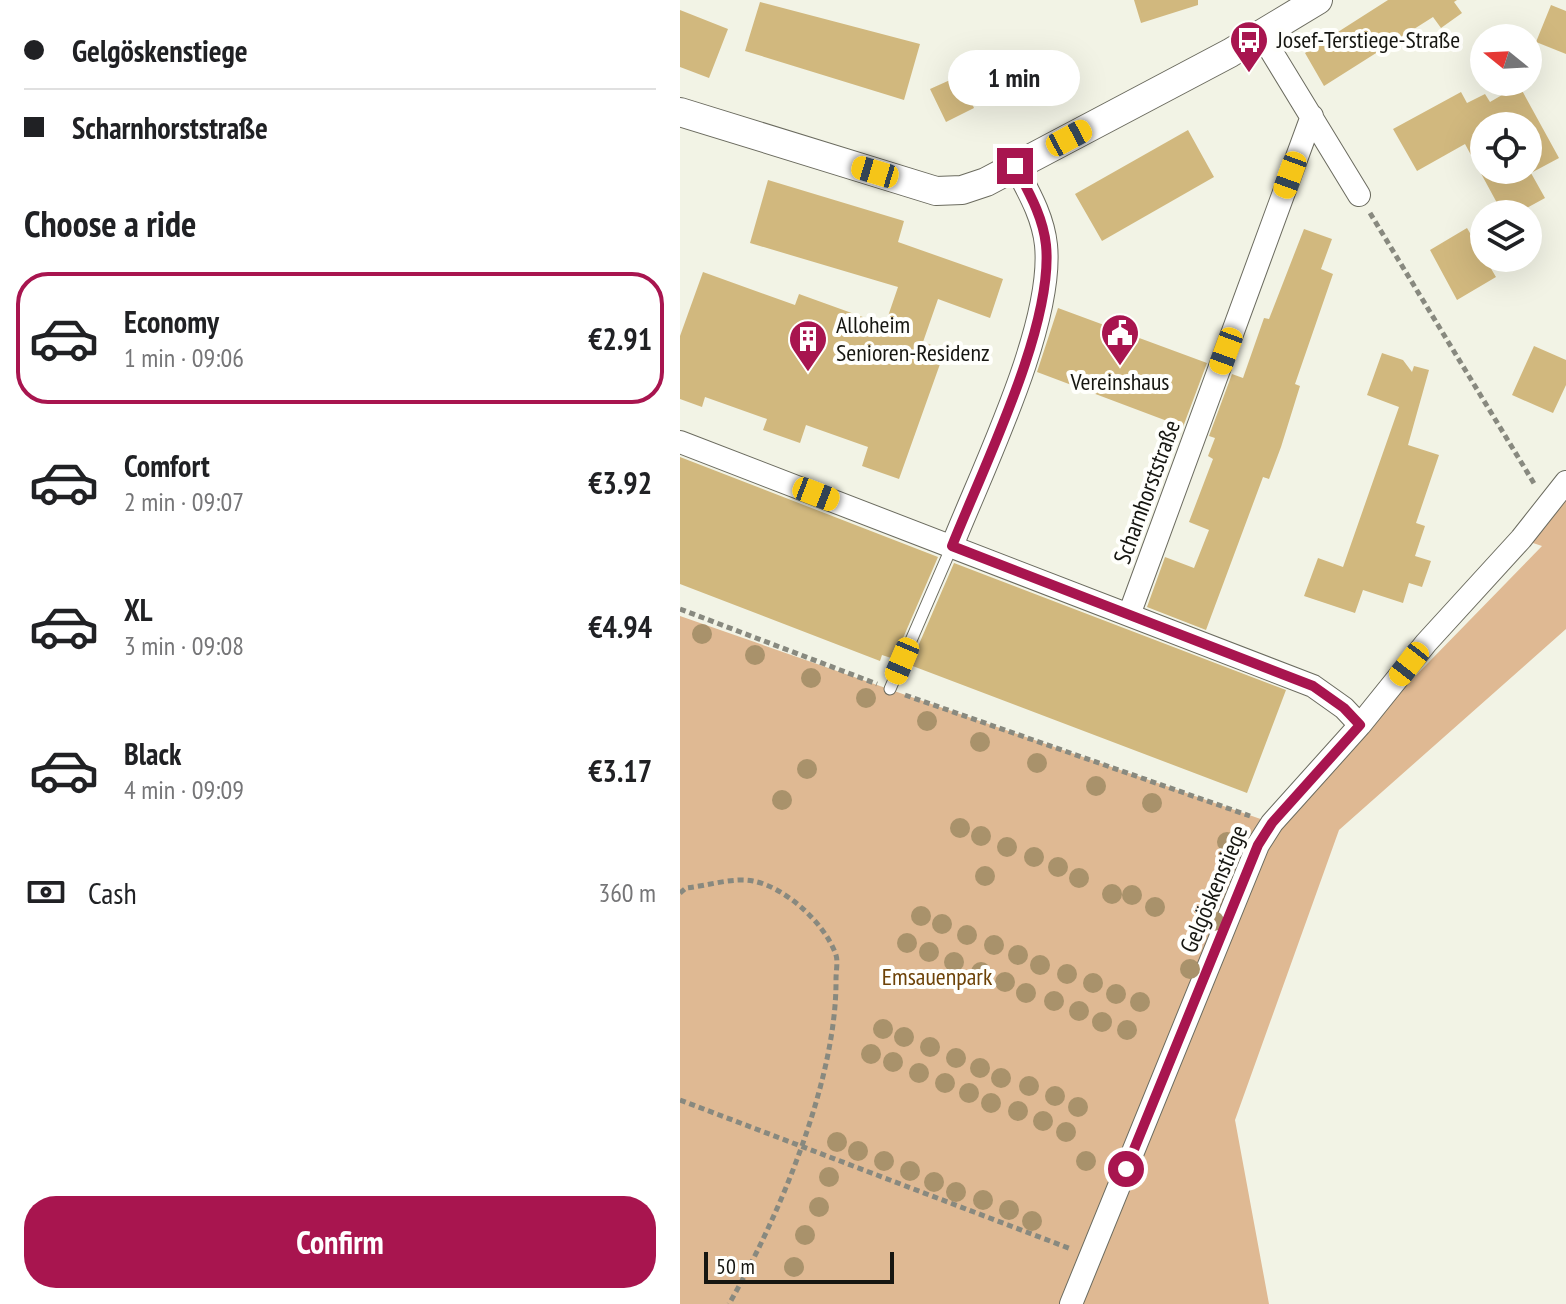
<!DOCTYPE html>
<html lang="en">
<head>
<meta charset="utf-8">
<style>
	body { margin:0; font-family:"PT Sans Narrow",sans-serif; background:#f6f6f6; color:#202124; height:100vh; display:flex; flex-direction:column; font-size:30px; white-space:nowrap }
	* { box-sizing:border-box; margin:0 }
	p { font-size:26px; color:#757577 }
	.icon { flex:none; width:44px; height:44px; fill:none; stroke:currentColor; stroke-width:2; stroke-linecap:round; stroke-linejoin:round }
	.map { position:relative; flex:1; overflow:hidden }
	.details { display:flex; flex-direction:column; background:#fff; width:680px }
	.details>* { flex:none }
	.guide { display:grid; align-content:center; height:176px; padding:0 24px; background:#fff }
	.needle { width:52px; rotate:288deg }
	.controls { position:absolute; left:790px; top:24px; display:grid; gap:16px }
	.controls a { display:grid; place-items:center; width:72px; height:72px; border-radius:50%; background:#fff; box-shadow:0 8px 32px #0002; font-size:40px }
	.scale { position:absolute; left:24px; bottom:20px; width:190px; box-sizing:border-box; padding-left:8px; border:4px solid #161611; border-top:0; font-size:22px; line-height:28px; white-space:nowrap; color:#161611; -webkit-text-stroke:6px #fffffc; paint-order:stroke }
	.end { position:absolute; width:36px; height:36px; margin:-18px; border:10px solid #a8154f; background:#fff; box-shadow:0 0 0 4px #fff }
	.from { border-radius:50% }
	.bubble { position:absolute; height:56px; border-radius:28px; background:#fff; box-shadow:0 8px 32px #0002; font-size:26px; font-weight:800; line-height:56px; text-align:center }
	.car { position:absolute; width:24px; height:48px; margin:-24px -12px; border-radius:10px; box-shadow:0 0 6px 2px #0007; background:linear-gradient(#f5c518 24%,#345 0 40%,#f5c518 0 76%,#345 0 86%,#f5c518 0) }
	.guide b { display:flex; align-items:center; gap:28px; height:76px; font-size:30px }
	.guide b+b { border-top:2px solid #e0e0e0 }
	.guide i { width:20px; height:20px; background:#202124 }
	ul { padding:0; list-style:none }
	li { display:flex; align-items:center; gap:24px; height:132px; margin:0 16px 12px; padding:0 8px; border:4px solid transparent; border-radius:32px }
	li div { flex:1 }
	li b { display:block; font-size:30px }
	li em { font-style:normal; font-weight:800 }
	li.selected { border-color:#a8154f }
	li>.icon { width:72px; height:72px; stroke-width:1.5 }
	h2 { padding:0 24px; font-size:36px; line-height:96px }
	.pay { display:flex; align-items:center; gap:20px; height:88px; padding:0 24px; font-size:30px }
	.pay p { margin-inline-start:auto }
	.button { display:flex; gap:16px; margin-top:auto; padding:16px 24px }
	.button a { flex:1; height:92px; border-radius:32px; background:#a8154f; color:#fff; font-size:32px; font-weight:800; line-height:92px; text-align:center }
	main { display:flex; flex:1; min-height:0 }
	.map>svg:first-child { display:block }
</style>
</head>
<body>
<main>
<section class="details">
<div class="guide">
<b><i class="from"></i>Gelgöskenstiege</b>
<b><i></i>Scharnhorststraße</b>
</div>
<h2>Choose a ride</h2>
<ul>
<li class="selected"><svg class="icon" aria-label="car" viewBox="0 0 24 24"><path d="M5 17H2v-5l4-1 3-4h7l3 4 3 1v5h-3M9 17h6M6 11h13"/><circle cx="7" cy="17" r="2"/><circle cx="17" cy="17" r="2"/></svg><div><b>Economy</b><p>1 min · 09:06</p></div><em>€2.91</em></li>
<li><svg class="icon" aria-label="car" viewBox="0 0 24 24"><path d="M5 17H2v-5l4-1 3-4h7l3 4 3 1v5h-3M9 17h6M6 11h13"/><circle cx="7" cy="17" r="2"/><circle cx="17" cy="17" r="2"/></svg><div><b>Comfort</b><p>2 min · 09:07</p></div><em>€3.92</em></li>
<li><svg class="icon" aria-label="car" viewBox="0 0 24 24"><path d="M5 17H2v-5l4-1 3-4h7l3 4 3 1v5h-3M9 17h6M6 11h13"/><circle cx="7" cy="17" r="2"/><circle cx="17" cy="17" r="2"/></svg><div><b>XL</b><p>3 min · 09:08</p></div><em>€4.94</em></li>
<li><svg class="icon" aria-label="car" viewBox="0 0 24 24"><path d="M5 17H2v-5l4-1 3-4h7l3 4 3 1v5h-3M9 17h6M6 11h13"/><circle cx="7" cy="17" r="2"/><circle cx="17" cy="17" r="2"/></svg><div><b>Black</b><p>4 min · 09:09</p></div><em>€3.17</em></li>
</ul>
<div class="pay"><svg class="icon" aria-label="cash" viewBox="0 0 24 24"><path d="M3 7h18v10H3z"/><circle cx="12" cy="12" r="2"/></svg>Cash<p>360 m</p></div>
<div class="button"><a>Confirm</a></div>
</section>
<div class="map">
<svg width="886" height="1304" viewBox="0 0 886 1304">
	<rect width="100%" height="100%" fill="#f2f3e5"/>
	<path fill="#dfb993" d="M886,488V629L659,830L555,1120L589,1304H0V616L592,823L862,546L844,540Z"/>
	<path fill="#d1b87e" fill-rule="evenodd" d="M454,0H518V5L461,23Z
		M708,0H777L774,2L782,13L761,28L753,17L644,86L625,53Z
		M80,2L240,44L224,100L65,51Z
		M871,5L886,11V54L856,42Z
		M0,10L48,29L29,78L0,67Z
		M354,59L366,83L321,106L309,81Z
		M279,76L294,108L266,122L250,89Z
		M839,85L879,158L851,173L865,198L836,214H823L785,144L737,171L713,129L781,92L787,103L805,94L810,102ZM804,126H848V170H804Z
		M508,130L534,177L422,241L395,194Z
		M88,180L224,221L218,242L323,279L310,318L258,299L243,342L265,350L219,479L182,466L188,447L126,425L120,443L83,430L87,419L25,397L22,407L0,399V336L23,272L115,305L119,294L205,325L218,287L70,243Z
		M787,228L816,277L777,300L750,250Z
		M624,229L652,239L641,269L653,274L615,384L620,386L601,447L589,479L583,477L526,630L467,607L485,557L514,568L529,530L509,522L533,459L528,456L535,438L529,436L552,374L563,378L584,318L589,319Z
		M378,308L527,363L503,427L357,372Z
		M854,346L886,360V385L873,413L832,395Z
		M702,353L723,360L732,372L734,366L749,370L728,445L759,455L736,523L745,526L735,556L751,561L742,587L729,583L723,603L683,590L675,613L624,596L638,558L663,567L719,407L687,395Z
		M0,457L258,557L214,659L202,655L200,661L0,584Z
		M274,563L606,690L567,793L230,665Z"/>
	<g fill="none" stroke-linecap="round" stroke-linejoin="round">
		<defs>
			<path id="service" d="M210,689L272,546"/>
			<path id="minor" d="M582,36L679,195
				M0,442L633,686L664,708L680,725
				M272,546C303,468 374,325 366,245C363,216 348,191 335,166
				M449,615L632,116
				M391,1304L578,845L592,823L680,725L746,643L841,539L886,482"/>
			<path id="tertiary" d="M0,112L256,191L282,190L306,182L550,53L638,0"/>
		</defs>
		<use href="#service" stroke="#6b6b5f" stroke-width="13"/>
		<use href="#minor" stroke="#6b6b5f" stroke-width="24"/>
		<use href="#tertiary" stroke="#6b6b5f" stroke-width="30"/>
		<path stroke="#88897f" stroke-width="5" stroke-dasharray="6 4" stroke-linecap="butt" d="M690,213L855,485
			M0,609L197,684
			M225,695L570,816
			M0,893L6,888C26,886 54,877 73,881C105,887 145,923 156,955C158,961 156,972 156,979C157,1080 99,1217 49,1304
			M0,1100L391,1249"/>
		<use href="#service" stroke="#fff" stroke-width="11"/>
		<use href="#minor" stroke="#fff" stroke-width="22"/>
		<use href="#tertiary" stroke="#fff" stroke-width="28"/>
	</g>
	<g fill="#a9926b">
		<circle cx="22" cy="634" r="10"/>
		<circle cx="75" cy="655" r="10"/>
		<circle cx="131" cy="678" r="10"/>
		<circle cx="186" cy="698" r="10"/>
		<circle cx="247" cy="721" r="10"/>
		<circle cx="300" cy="742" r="10"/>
		<circle cx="357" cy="763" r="10"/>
		<circle cx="127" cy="769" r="10"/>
		<circle cx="416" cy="786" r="10"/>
		<circle cx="102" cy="800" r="10"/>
		<circle cx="472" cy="803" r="10"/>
		<circle cx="280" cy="828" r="10"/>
		<circle cx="301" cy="836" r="10"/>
		<circle cx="547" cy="842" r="10"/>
		<circle cx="327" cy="847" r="10"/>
		<circle cx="354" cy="857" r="10"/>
		<circle cx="378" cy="867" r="10"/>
		<circle cx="305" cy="876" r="10"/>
		<circle cx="399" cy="878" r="10"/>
		<circle cx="432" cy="894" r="10"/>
		<circle cx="452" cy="895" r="10"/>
		<circle cx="475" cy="907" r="10"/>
		<circle cx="241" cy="916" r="10"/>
		<circle cx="534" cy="921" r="10"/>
		<circle cx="262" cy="924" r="10"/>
		<circle cx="287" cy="935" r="10"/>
		<circle cx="227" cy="943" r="10"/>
		<circle cx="314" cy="945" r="10"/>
		<circle cx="249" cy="952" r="10"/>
		<circle cx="338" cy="955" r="10"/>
		<circle cx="274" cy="962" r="10"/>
		<circle cx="360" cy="965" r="10"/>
		<circle cx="510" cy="969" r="10"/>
		<circle cx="301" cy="972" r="10"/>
		<circle cx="387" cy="974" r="10"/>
		<circle cx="325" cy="982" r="10"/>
		<circle cx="413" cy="983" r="10"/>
		<circle cx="346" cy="993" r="10"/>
		<circle cx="436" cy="994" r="10"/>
		<circle cx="374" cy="1001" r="10"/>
		<circle cx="460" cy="1002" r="10"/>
		<circle cx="399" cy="1011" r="10"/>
		<circle cx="422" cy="1022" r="10"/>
		<circle cx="203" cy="1029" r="10"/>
		<circle cx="447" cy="1030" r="10"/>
		<circle cx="224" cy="1037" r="10"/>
		<circle cx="250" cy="1047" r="10"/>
		<circle cx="191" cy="1054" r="10"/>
		<circle cx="276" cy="1058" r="10"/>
		<circle cx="213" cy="1062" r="10"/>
		<circle cx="300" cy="1068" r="10"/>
		<circle cx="239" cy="1073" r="10"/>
		<circle cx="321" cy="1078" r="10"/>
		<circle cx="265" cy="1083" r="10"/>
		<circle cx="349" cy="1086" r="10"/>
		<circle cx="289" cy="1093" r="10"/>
		<circle cx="375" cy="1096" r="10"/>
		<circle cx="311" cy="1103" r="10"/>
		<circle cx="398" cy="1107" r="10"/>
		<circle cx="338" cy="1111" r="10"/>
		<circle cx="363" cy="1121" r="10"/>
		<circle cx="386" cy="1132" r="10"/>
		<circle cx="157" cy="1142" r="10"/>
		<circle cx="178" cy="1151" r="10"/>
		<circle cx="204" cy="1161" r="10"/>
		<circle cx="406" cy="1161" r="10"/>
		<circle cx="230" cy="1171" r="10"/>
		<circle cx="149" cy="1177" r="10"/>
		<circle cx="254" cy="1182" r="10"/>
		<circle cx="276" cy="1192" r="10"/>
		<circle cx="303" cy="1200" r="10"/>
		<circle cx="139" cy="1207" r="10"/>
		<circle cx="329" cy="1210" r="10"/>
		<circle cx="352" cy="1221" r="10"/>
		<circle cx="125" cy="1235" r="10"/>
		<circle cx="114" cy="1267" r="10"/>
	</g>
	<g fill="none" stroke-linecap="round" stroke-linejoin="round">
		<path stroke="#a8154f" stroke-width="10" d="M335,166C348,191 363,216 366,245C374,325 303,468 272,546L633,686L664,708L680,725L592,823L578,845L446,1169"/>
	</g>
	<defs>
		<symbol id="bus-pin" viewBox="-11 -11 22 30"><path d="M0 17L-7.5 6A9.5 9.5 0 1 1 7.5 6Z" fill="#a8154f" stroke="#fffffc"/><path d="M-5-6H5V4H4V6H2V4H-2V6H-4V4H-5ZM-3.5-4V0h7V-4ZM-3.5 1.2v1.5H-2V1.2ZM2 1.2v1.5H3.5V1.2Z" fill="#fff"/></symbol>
		<symbol id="civic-pin" viewBox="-11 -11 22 30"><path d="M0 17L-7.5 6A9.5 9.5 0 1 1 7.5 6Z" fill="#a8154f" stroke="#fffffc"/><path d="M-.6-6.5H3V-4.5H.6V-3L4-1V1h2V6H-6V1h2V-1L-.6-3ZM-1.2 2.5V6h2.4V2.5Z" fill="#fff"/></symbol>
		<symbol id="building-pin" viewBox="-11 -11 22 30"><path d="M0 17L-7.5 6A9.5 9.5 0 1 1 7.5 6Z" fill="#a8154f" stroke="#fffffc"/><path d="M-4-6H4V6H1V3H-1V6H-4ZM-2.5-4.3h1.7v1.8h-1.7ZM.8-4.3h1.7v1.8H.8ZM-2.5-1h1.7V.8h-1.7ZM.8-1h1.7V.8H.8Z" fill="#fff"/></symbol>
	</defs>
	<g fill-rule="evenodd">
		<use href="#bus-pin" x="547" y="18" width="44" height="60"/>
		<use href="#civic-pin" x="418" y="311" width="44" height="60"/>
		<use href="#building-pin" x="106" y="317" width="44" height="60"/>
	</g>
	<g text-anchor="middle" stroke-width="8" stroke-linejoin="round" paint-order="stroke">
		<g font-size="24" fill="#161611" stroke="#fffffc" text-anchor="start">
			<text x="597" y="48">Josef-Terstiege-Straße</text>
			<text x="156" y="333">Alloheim<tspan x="156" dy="28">Senioren-Residenz</tspan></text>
			<text x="440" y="390" text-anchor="middle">Vereinshaus</text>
		</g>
		<g font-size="24" fill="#161611" stroke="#fffffc">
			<text transform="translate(467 492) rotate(-70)" y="8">Scharnhorststraße</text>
			<text transform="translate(534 889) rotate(-67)" y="8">Gelgöskenstiege</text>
		</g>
		<g font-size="24" fill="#6d4207" stroke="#fffffc">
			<text x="257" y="985">Emsauenpark</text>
		</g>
	</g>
</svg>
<div class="controls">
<a><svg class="needle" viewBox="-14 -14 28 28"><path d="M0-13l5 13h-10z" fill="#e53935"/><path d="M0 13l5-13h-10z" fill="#757577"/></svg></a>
<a><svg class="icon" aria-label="locate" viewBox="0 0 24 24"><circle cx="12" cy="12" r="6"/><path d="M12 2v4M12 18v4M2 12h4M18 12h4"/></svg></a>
<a><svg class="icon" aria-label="layers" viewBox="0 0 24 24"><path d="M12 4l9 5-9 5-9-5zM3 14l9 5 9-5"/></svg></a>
</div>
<div class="scale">50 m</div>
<i class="end from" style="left:446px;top:1169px"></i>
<i class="end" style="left:335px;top:166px"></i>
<div class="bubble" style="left:268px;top:50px;width:132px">1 min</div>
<i class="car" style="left:389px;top:138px;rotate:62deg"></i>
<i class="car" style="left:195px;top:172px;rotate:287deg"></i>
<i class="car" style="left:610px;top:175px;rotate:200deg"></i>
<i class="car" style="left:546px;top:351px;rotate:200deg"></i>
<i class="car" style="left:136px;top:494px;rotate:111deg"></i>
<i class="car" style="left:222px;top:661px;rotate:203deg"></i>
<i class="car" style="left:729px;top:664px;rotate:218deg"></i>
</div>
</main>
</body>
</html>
